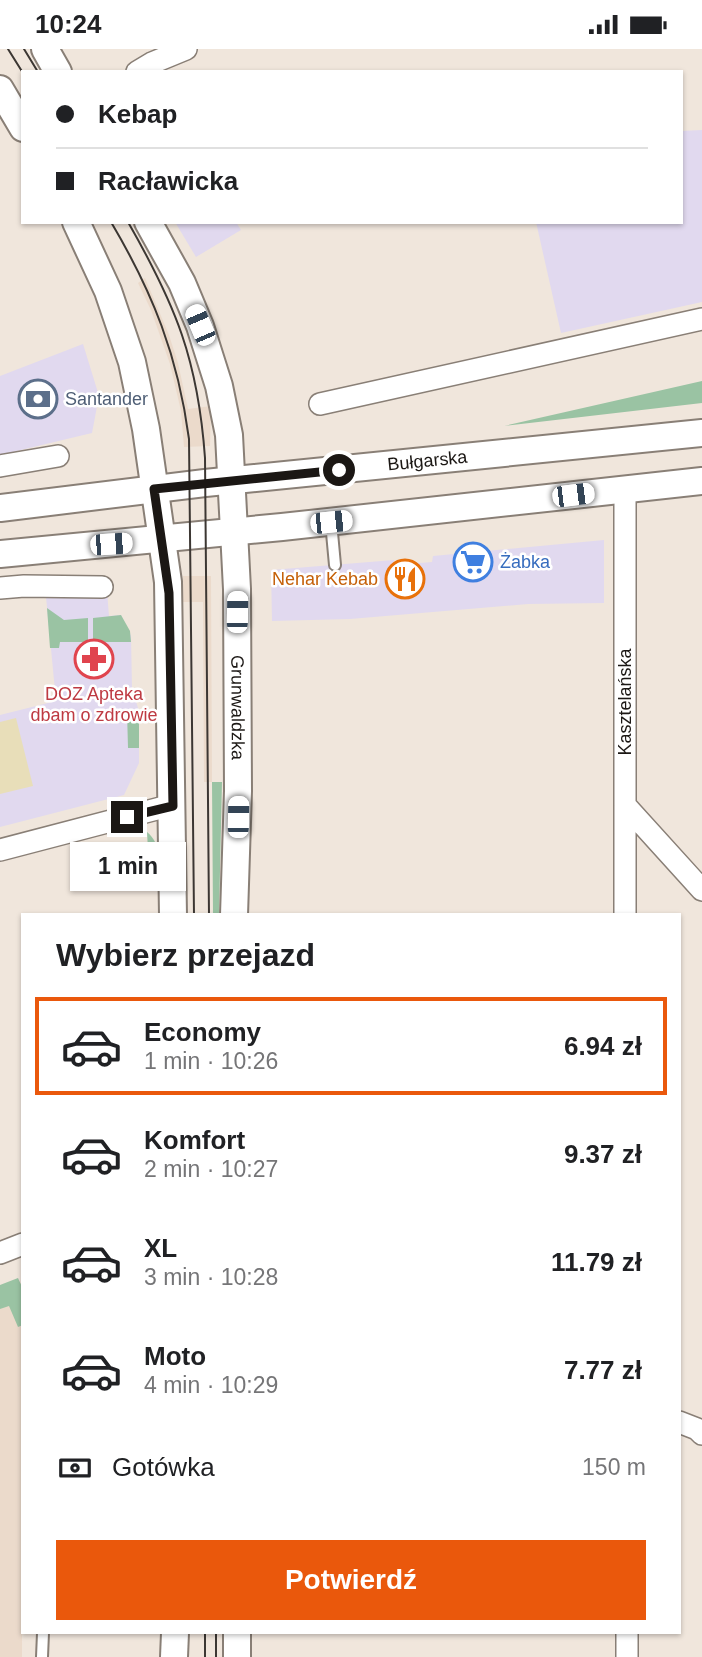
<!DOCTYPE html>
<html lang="pl">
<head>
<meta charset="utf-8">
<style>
	body { margin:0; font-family:Arial,sans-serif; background:#f6f6f6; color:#202124; height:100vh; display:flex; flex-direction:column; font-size:26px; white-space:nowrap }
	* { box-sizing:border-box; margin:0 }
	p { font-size:23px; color:#757577 }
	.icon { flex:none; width:38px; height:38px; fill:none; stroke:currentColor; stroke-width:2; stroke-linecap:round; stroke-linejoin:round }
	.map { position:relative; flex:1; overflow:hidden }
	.drawer { position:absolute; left:21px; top:864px; width:660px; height:721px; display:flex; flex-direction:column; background:#fff; border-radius:0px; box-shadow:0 2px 5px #0004 }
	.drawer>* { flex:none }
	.guide { position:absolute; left:21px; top:21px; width:662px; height:154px; border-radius:0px; box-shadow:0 2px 5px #0004; display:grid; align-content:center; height:154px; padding:0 35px; background:#fff }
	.end { position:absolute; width:32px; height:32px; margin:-16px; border:9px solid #1b1714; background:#fff; box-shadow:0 0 0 4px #fff }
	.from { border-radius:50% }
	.bubble { position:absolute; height:49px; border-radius:0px; background:#fff; box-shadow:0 2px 5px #0004; font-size:23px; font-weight:700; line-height:49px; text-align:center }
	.car { position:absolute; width:21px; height:42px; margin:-21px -10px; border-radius:9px; box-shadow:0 0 5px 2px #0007; background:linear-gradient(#fff 24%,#345 0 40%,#fff 0 76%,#345 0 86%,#fff 0) }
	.guide b { display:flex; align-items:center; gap:24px; height:66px; font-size:26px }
	.guide b+b { border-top:2px solid #e0e0e0 }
	.guide i { width:18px; height:18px; background:#202124 }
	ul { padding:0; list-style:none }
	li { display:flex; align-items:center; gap:21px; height:98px; margin:0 14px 10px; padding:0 21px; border:4px solid transparent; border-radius:0px }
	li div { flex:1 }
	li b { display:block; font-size:26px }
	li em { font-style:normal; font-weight:700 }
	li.current { border-color:#ea580c }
	li>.icon { width:63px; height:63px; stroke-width:1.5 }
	h2 { padding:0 35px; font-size:32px; line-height:84px }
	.pay { display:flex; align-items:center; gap:18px; height:77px; padding:0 35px; font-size:26px }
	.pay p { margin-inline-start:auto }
	.button { display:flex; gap:14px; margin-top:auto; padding:14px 35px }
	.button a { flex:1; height:80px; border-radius:0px; background:#ea580c; color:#fff; font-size:28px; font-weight:700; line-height:80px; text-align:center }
	.status { display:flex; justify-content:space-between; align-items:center; height:49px; padding:0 35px; background:#fff; direction:ltr }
	.status svg { height:19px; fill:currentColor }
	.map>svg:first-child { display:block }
</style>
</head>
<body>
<div class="status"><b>10:24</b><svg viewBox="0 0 49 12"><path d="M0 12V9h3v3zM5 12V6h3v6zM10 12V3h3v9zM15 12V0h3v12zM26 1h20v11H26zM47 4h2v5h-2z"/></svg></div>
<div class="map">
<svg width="702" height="1608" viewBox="0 0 702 1608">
	<rect width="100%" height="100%" fill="#f0e6dc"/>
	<path fill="#e1d9ef" d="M702,81V253L561,284L536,173H681V82Z
		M175,173H236L241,181L196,208Z
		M83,295L99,347L92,384L0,406V327Z
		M604,491V554L528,555L350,570L272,572L271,521L394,511L395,516L432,513L433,507Z
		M107,542L109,567L121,566L131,587L132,640L139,662V714L124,746L0,778V666L56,652L46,548Z"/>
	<path fill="#ebdacb" d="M145,229L169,286L178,314L188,360L211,357L210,397L184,398L181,362L170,315L151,261L138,234Z
		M183,527H211L212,733H204L203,553H183Z
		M23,1233L22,1608H0V1241Z"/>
	<path fill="#9ac3a3" d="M702,332V354L504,377Z
		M47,559L64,571L88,569V593H60L59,599H50Z
		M121,566L130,582L131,593H93V569Z
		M127,662H139V699H128Z
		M212,733H222L219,866H213Z
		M147,783C163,796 159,818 160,836L150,837Z
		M18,1229L23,1240V1276L18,1278L9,1257L0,1260V1236Z"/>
	<path fill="#e8deb9" d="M16,669L33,737L0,745V673Z"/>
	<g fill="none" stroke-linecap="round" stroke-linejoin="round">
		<defs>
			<path id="service" d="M331,473L335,516
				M42,1608L43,1584"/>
			<path id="minor" d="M137,23L152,14L186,0
				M320,355L702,270
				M0,417L58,407
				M625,440V866
				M0,539L24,537L102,538
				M625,756L702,841
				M0,801L172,756
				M0,1204L23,1195
				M679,1373L697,1380L702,1385
				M627,1608V1584"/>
			<g id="tertiary">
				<path d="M45,0L58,23"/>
				<path d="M0,40L23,79"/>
				<path d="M76,173L108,242L132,313L146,380L168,533L173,866"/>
				<path id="s1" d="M148,173L182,234L200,277L219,337L229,386L237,540L238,742L234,866"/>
				<path id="s2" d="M0,459L205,434L702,384"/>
				<path d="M0,505L282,478L702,432"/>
				<path d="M237,1584V1608"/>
				<path d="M174,1608L175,1584"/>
			</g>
		</defs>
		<use href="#service" stroke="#897f76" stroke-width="14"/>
		<use href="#minor" stroke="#897f76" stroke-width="24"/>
		<use href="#tertiary" stroke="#897f76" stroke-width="30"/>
		<use href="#service" stroke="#fff" stroke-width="10"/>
		<use href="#minor" stroke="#fff" stroke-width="21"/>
		<use href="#tertiary" stroke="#fff" stroke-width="26"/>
		<path stroke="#3c3733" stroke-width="2" d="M8,0L23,24
			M24,0L38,23
			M111,173C153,244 178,307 189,390L194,866
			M128,173C176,257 198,311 205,409L209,866
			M205,1584V1608
			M216,1584V1608"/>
	</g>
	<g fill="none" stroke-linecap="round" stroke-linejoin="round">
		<path stroke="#1b1714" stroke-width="9" d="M127,768L173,757L169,544L154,440L339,421"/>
	</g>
	<defs>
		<symbol id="bank-ring" viewBox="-11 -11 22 22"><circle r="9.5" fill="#fff" stroke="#5c6f8a" stroke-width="1.5"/><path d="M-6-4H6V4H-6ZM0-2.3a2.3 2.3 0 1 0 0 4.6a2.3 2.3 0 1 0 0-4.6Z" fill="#5c6f8a"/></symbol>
		<symbol id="supermarket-ring" viewBox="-11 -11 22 22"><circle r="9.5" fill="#fff" stroke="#3f7fe0" stroke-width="1.5"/><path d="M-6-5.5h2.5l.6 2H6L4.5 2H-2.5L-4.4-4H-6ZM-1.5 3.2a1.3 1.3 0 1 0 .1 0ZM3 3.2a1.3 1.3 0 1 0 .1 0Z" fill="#3f7fe0"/></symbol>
		<symbol id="restaurant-ring" viewBox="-11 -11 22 22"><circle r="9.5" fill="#fff" stroke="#e8710a" stroke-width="1.5"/><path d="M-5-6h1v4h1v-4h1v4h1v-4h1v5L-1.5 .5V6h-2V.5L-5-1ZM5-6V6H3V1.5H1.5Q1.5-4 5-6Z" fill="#e8710a"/></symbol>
		<symbol id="pharmacy-ring" viewBox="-11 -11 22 22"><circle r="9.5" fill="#fff" stroke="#e0444e" stroke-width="1.5"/><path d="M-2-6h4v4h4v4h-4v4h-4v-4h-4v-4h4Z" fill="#e0444e"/></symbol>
	</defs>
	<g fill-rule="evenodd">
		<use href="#bank-ring" x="16" y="328" width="44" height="44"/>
		<use href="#supermarket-ring" x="451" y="491" width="44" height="44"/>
		<use href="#restaurant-ring" x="383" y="508" width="44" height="44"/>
		<use href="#pharmacy-ring" x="72" y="588" width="44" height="44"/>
	</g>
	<g text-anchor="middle" stroke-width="5" stroke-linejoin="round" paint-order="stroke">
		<g font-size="18" fill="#4e5e75" stroke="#fff" text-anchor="start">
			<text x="65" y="356">Santander</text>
		</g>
		<g font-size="18" fill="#1b1714" stroke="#fff">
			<text dy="6" stroke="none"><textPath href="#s2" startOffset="430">Bułgarska</textPath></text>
			<text transform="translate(625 653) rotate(-90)" y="6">Kasztelańska</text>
			<text dy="6" stroke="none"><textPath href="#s1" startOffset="502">Grunwaldzka</textPath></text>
		</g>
		<g font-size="18" fill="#366cbe" stroke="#fff" text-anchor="start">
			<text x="500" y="519">Żabka</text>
		</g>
		<g font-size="18" fill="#c56008" stroke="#fff" text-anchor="end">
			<text x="378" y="536">Nehar Kebab</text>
		</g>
		<g font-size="18" fill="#be3a42" stroke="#fff">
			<text x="94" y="651">DOZ Apteka<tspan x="94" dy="21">dbam o zdrowie</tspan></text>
		</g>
	</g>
</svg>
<i class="end from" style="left:339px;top:421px"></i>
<i class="end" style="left:127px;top:768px"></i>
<div class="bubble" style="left:70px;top:793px;width:116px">1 min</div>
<i class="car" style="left:200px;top:276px;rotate:337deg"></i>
<i class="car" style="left:573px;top:446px;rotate:83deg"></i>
<i class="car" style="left:331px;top:473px;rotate:84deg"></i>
<i class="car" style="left:111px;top:495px;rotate:86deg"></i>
<i class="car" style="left:237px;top:563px;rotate:1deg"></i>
<i class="car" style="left:238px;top:768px;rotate:1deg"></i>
<div class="guide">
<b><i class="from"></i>Kebap</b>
<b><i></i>Racławicka</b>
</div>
<section class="drawer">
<h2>Wybierz przejazd</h2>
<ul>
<li class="current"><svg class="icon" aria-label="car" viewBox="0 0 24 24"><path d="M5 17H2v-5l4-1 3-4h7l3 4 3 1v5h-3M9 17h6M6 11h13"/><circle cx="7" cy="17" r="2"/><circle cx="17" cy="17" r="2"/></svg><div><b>Economy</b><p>1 min · 10:26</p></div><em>6.94 zł</em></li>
<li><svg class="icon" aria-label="car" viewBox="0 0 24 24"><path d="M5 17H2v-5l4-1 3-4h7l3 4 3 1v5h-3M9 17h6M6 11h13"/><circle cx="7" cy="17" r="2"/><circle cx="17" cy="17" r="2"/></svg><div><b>Komfort</b><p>2 min · 10:27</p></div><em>9.37 zł</em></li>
<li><svg class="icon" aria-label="car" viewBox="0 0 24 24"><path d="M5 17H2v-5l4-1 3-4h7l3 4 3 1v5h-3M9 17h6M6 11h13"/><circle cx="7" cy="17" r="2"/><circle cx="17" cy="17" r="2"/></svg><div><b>XL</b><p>3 min · 10:28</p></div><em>11.79 zł</em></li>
<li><svg class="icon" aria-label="car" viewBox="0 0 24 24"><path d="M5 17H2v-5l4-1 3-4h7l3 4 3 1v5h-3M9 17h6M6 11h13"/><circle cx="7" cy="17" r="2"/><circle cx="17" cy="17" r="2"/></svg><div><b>Moto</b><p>4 min · 10:29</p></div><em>7.77 zł</em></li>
</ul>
<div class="pay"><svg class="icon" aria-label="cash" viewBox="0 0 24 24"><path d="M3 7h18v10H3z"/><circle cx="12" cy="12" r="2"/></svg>Gotówka<p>150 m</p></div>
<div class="button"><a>Potwierdź</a></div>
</section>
</div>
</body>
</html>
